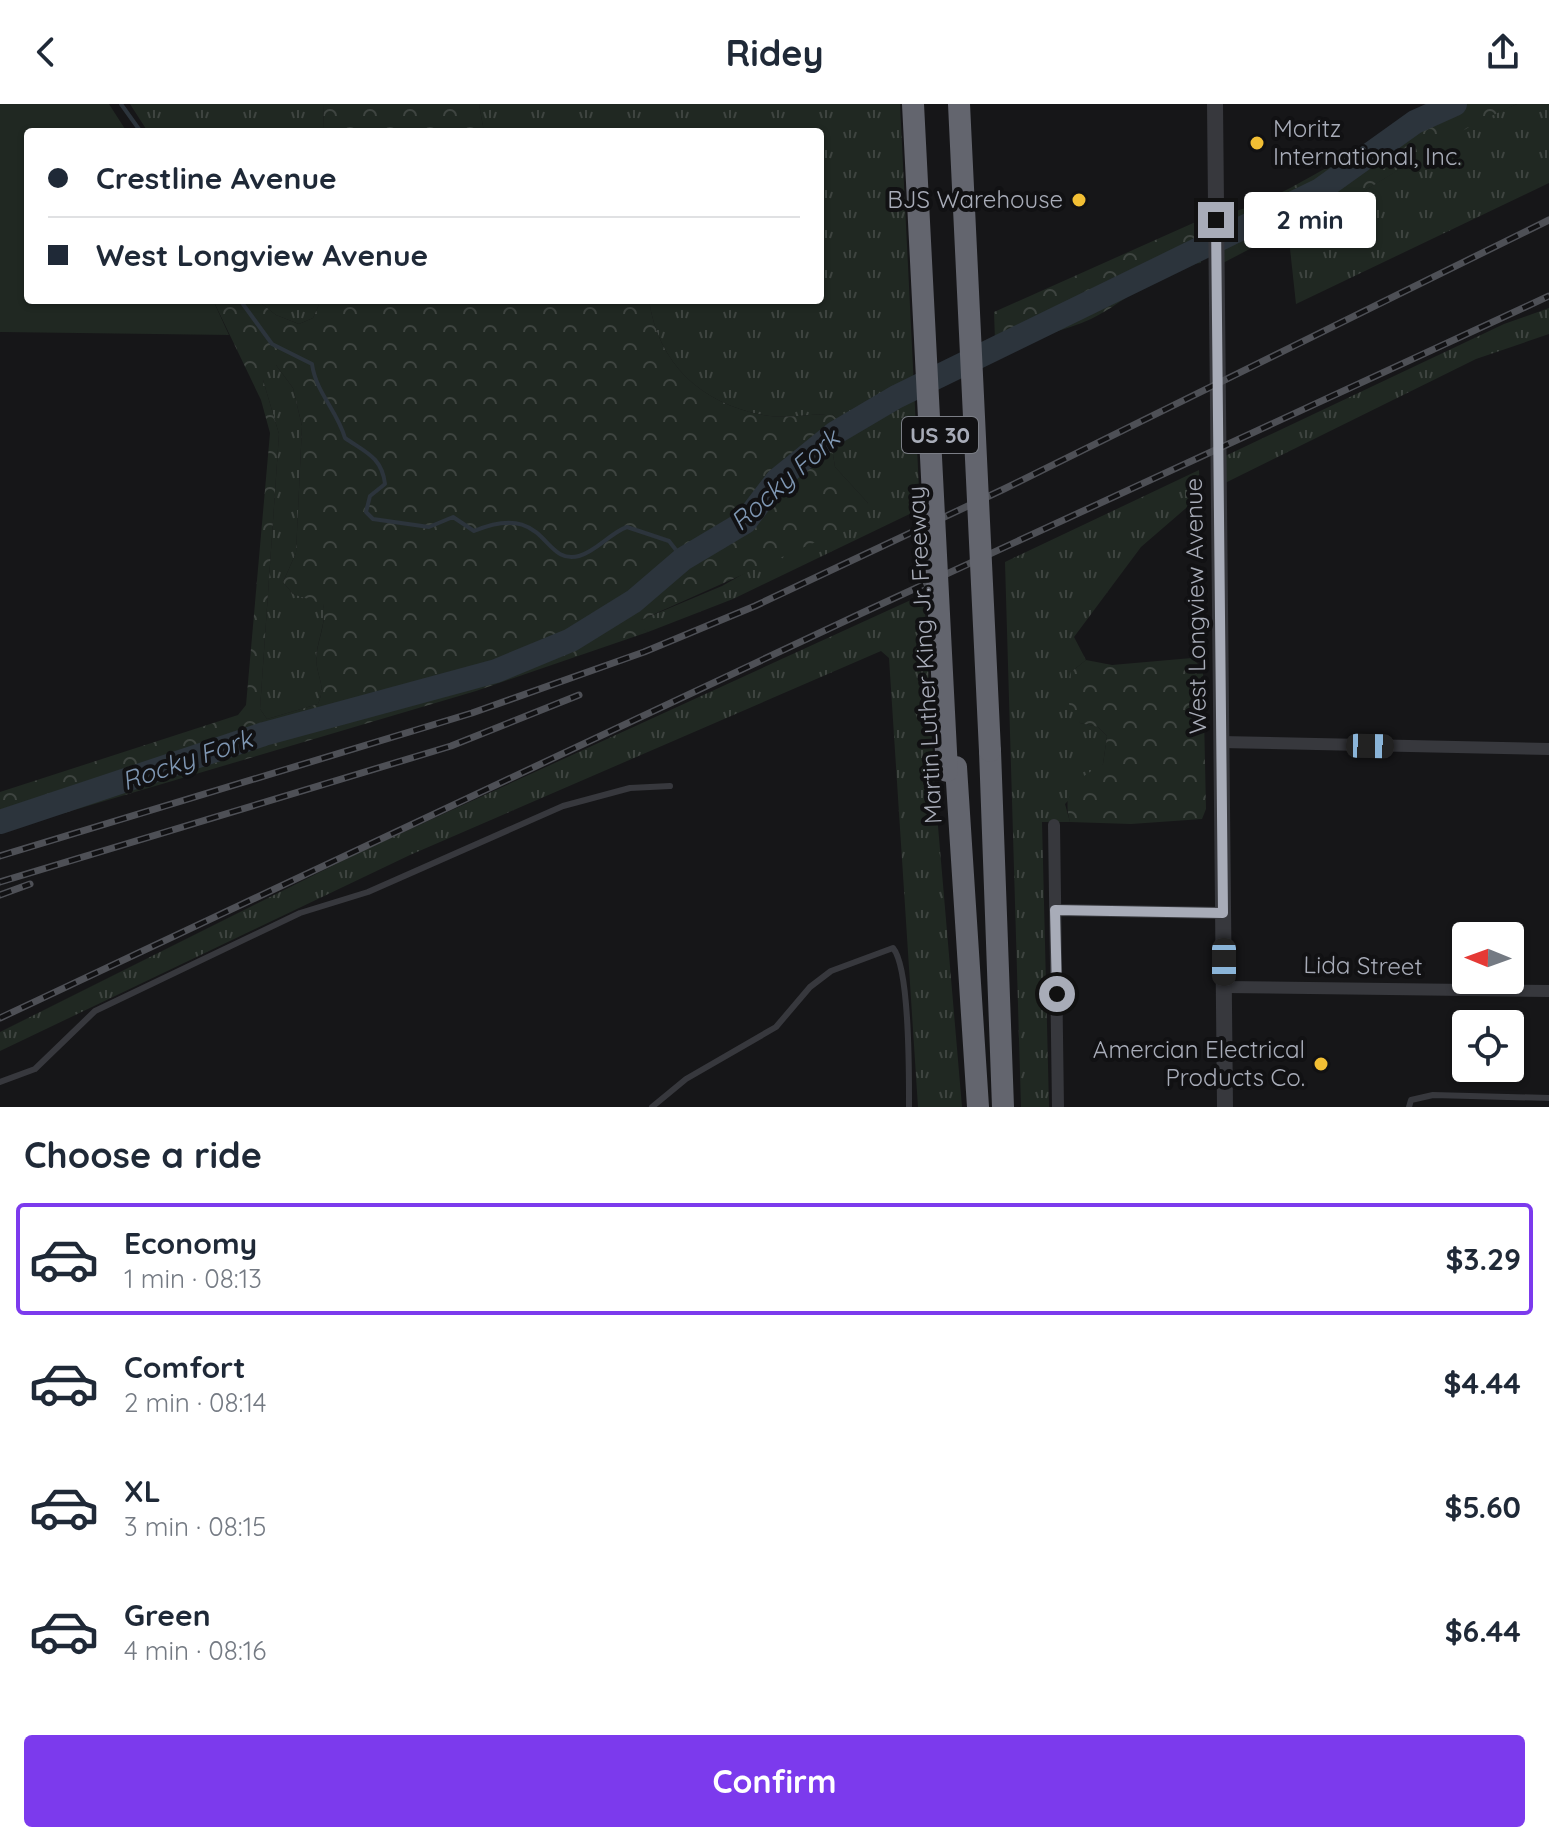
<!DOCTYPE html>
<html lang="en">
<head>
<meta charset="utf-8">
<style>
	body { margin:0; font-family:Quicksand,sans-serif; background:#f2f2f3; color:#1f2937; height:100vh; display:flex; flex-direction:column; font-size:30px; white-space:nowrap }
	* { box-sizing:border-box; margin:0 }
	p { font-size:26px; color:#747a83 }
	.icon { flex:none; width:44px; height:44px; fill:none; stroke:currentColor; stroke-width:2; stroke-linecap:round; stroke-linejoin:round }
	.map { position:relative; height:1003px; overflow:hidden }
	.sheet { display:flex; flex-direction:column; background:#fff; flex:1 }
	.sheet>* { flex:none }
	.top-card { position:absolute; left:24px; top:24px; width:800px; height:176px; border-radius:8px; box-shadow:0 2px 6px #0004; display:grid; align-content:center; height:176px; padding:0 24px; background:#fff }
	.needle { width:52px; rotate:271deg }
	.buttons { position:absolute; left:1452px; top:818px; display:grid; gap:16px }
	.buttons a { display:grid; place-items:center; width:72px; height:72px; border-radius:8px; background:#fff; box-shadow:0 2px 6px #0004; font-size:40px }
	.end { position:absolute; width:36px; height:36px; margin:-18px; border:10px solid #a8acb8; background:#111; box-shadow:0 0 0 4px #111 }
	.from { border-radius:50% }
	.bubble { position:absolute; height:56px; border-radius:8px; background:#fff; box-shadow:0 2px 6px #0004; font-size:26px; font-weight:700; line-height:56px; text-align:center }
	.car { position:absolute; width:24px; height:48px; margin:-24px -12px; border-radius:10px; box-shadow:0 0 6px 2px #0007; background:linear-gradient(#222 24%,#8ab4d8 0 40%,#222 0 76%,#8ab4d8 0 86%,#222 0) }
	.top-card b { display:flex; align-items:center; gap:28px; height:76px; font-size:30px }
	.top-card b+b { border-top:2px solid #e0e1e3 }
	.top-card i { width:20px; height:20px; background:#1f2937 }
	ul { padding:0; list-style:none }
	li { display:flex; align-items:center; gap:24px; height:112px; margin:0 16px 12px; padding:0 8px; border:4px solid transparent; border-radius:8px }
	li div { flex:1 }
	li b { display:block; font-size:30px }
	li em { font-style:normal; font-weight:700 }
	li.selected { border-color:#7c3aed }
	li>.icon { width:72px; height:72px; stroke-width:1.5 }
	h2 { padding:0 24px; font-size:36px; line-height:96px }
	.cta { display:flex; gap:16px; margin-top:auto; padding:16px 24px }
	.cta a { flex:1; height:92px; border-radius:8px; background:#7c3aed; color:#fff; font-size:32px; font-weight:700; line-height:92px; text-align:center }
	header { display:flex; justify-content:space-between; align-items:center; height:104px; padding:0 24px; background:#fff; font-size:36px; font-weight:700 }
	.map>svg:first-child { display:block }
</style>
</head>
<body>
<header><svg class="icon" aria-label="back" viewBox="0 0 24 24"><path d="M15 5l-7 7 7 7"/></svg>Ridey<svg class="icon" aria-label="share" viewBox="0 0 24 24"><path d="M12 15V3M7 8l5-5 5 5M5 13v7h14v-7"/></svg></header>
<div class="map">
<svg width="1549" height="1003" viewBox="0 0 1549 1003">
	<defs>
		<pattern id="grass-tufts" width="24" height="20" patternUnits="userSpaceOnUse" patternTransform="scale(2)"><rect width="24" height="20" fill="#202822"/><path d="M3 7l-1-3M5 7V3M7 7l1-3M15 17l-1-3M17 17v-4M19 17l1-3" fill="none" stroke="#3e4440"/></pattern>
		<pattern id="forest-crowns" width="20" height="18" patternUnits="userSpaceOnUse" patternTransform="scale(2)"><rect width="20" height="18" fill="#202822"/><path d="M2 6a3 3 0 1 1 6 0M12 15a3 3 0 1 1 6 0" fill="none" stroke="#3e4440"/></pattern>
	</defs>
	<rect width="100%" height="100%" fill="#161618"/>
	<path fill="url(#grass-tufts)" d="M130,0H324L323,28H148Z
		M479,0H900L920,405L733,495L648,528L641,524V516L722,482L868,399L835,363L831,338L846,325L832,310C810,310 784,315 763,311C701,299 658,260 649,196H820V28H484Z
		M1517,0H1549V79L1296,200L1288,126C1306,118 1310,97 1329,87L1341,95L1356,92L1474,19Z
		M257,196H321L313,214L299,220L276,211Z
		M1549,204V230L1476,255L1223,380L1221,354L1504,220Z
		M263,261H276L293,284L302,322L296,449L283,478L293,490L323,499C328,521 313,542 317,563C320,579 325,584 318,600L267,615L260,605L279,330L263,276Z
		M1199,366L1200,392L1141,443L1074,533L1086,556L1071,568L1080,619L1098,623L1107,632L1103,660L1065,700L1070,718H1042L1049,1003H1021L1005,458Z
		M924,490L935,687L962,1003H918L889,554L881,547L410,751L0,947V928L360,748Z"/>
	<path fill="url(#forest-crowns)" fill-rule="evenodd" d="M324,0H479L484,28H323Z
		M1428,0H1517L1474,20L1356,92L1341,95L1329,87L1316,93L1309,114L1221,160V110C1270,106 1381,29 1428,0Z
		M1200,116L1201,159C1160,161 1127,198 1091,215C1078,221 1063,225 1049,230C1030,237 1015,242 995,236L994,208Z
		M213,196H257L276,211L299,220L313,214L321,196H649C658,260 701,299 763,311C784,315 810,310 832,310L846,325L831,338L835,363L868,399L858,419L641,516V523L648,528L476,587L0,728V688L238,611L246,601L270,329L261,296ZM264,261H276L293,284L302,322L296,449L283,478L293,490L323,500C328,522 313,543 317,563C320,579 325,584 318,600L267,615L260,605L279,330L263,276Z
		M1192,554L1203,565L1206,705L1202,715L1131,720L1070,718C1061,686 1077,675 1103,660L1107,632L1098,623L1080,619L1069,600L1071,568L1086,556L1112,561Z"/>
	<path fill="#202822" d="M0,0H109L127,28H28V196H213L229,231L0,228Z"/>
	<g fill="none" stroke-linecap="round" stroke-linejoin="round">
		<path stroke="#2c343c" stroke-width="4" d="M121,0L141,28
			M240,196L272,240L312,260C316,289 337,306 345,334C365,348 382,353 385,380L370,392L366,408L373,415L429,423L453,413L474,427C548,396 541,462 579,452C597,447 610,429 627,423L669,437L683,455"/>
		<path stroke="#2c343c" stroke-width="24" d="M0,718L264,630L496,567L571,536L634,497L683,455L745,418L777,376L835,329L896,293L1320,86L1415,18L1455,0"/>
		<path stroke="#37383d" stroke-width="6" d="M0,978L35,965L95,907L300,809L368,788L563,702L630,684L670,682
			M652,1003L686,975L776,923L810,883L831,867L893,844C910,864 909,973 909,1003
			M1409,1003L1411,996L1433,991L1549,994"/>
		<path stroke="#37383d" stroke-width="12" d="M1221,638L1549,645
			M1054,721L1058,1003
			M1055,806L1223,809
			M1224,883L1549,887"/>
		<path stroke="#37383d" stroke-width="16" d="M1215,0L1225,1003"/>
		<path stroke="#63656e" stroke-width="22" d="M990,647L1003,1003
			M956,663L978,1003"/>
		<defs>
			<path id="rail" d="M0,752L472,609L644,548L755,502L1004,385L1549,116
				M0,778L451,642L579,591
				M0,791L30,780
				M0,914L862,509L1549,192"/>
		</defs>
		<use href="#rail" stroke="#4e5056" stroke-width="7"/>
		<use href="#rail" stroke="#111113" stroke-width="4" stroke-dasharray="12" stroke-linecap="butt"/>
		<path stroke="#63656e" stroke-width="22" d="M913,0L947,667
			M959,0L990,647"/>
	</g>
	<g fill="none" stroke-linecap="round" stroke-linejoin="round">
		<path stroke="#a8acb8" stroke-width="10" d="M1057,890L1055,806L1223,809L1216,116"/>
	</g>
	<g fill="#f2bf34" stroke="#111113" stroke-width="3">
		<circle cx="1257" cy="39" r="8"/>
		<circle cx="1079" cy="96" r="8"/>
		<circle cx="1321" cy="960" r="8"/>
	</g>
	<g text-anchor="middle" stroke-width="8" stroke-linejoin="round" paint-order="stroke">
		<rect fill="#111113" stroke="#7b7e86" stroke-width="2" x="902" y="313" width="76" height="36" rx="6"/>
		<g font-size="22" font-weight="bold" fill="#a8acb8">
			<text x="940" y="339">US 30</text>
		</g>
		<g font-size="24" fill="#a8acb8" stroke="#111113" text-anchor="end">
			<text x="1273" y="33" text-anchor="start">Moritz<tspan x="1273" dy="28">International, Inc.</tspan></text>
			<text x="1063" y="104">BJS Warehouse</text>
			<text x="1305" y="954">Amercian Electrical<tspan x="1305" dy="28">Products Co.</tspan></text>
		</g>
		<g font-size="24" fill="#a8acb8" stroke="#111113">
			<text transform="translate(1196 502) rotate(-91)" y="8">West Longview Avenue</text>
			<text transform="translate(925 551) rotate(-93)" y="8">Martin Luther King Jr. Freeway</text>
			<text transform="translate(1363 862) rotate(1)" y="8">Lida Street</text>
		</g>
		<g font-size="26" font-style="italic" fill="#7f97b3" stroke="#111113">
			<text transform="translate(785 376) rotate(-42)" y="9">Rocky Fork</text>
			<text transform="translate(187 656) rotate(-19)" y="9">Rocky Fork</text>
		</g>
	</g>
</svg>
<div class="buttons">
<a><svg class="needle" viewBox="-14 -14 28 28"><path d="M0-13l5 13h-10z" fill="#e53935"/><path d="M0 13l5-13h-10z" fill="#747a83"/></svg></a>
<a><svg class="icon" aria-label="locate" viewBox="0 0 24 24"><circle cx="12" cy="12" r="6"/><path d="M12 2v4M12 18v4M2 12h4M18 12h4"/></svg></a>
</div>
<i class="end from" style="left:1057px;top:890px"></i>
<i class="end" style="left:1216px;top:116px"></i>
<div class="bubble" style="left:1244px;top:88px;width:132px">2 min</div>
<i class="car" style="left:1370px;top:642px;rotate:91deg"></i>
<i class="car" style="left:1224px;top:858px;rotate:180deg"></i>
<div class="top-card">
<b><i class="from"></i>Crestline Avenue</b>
<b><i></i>West Longview Avenue</b>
</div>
</div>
<section class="sheet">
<h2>Choose a ride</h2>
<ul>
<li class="selected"><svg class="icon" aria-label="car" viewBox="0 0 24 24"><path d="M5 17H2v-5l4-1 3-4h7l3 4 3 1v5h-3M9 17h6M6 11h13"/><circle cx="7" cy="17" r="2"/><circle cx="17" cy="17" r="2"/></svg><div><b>Economy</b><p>1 min · 08:13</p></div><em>$3.29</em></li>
<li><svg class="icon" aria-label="car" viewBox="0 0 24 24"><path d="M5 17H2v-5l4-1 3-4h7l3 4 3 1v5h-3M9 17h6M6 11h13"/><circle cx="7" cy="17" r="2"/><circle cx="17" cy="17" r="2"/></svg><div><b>Comfort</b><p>2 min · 08:14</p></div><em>$4.44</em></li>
<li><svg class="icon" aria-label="car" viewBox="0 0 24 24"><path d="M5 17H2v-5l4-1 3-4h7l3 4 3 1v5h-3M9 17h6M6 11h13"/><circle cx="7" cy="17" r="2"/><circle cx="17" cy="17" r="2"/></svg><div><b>XL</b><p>3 min · 08:15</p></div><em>$5.60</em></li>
<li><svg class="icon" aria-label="car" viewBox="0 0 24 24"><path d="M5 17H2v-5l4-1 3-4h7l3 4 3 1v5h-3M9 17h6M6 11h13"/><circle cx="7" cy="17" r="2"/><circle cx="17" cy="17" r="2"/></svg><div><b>Green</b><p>4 min · 08:16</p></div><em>$6.44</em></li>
</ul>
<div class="cta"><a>Confirm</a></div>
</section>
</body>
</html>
